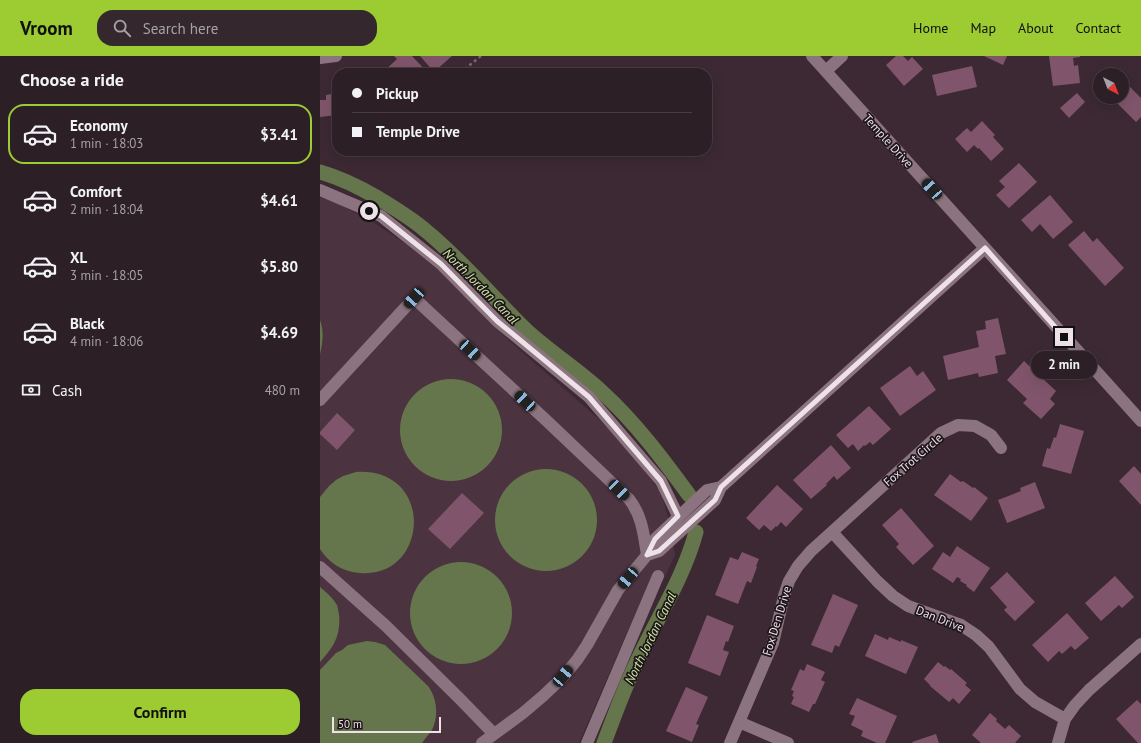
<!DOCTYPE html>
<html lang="en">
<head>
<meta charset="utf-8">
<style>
	body { margin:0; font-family:"PT Sans",sans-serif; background:#35272e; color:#f1f3f6; height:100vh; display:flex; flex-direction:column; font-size:15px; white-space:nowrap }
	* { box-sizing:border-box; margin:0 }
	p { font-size:13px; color:#a7a2a7 }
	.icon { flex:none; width:22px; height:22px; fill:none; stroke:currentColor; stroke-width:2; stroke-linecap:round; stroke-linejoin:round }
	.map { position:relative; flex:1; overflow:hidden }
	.details { display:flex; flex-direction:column; background:#2d1f26; width:320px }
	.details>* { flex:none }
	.banner { position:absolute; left:12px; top:12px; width:380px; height:88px; border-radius:16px; box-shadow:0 4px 16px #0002,0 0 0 1px #483d43; display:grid; align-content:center; height:88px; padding:0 20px; background:#2d1f26 }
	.needle { width:26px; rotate:138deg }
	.controls { position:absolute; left:773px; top:12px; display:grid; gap:8px }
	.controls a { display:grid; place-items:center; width:36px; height:36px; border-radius:50%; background:#2d1f26; box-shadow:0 4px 16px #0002,0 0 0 1px #483d43; font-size:20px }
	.scale { position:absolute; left:12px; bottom:10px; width:109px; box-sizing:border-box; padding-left:4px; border:2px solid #eee1e8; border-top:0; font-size:11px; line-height:14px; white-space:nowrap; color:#eee1e8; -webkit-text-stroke:3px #1d1519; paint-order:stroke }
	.end { position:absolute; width:18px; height:18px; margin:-9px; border:5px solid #eee1e8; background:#111; box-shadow:0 0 0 2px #111 }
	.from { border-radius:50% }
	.bubble { position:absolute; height:28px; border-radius:14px; background:#2d1f26; box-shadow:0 4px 16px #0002,0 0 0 1px #483d43; font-size:13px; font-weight:700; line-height:28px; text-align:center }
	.car { position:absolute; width:12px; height:24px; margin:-12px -6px; border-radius:5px; box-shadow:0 0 3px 1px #0007; background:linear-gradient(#222 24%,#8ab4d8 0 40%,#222 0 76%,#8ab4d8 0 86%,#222 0) }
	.banner b { display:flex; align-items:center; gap:14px; height:38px; font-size:15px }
	.banner b+b { border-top:1px solid #483d43 }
	.banner i { width:10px; height:10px; background:#f1f3f6 }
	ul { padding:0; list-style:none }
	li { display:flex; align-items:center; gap:12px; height:60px; margin:0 8px 6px; padding:0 12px; border:2px solid transparent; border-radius:16px }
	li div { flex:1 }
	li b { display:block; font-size:15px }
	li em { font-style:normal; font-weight:700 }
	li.current { border-color:#9ccb32 }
	li>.icon { width:36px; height:36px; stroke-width:1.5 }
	h2 { padding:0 20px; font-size:18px; line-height:48px }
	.pay { display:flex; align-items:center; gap:10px; height:44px; padding:0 20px; font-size:15px }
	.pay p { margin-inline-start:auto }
	.button { display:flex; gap:8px; margin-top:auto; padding:8px 20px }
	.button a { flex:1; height:46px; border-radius:16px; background:#9ccb32; color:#111; font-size:16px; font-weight:700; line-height:46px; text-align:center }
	header { display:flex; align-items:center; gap:24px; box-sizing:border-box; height:56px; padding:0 20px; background:#9ccb32; color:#111 }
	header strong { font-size:19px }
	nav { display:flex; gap:22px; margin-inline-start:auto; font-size:14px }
	.search { width:280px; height:36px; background:#35272e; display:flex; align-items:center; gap:10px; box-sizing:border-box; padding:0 14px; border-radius:16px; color:#a7a2a7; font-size:15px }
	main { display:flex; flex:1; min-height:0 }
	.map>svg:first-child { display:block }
</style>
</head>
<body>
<header>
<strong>Vroom</strong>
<div class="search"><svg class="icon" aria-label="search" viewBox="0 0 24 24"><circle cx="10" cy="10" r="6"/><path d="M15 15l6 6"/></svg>Search here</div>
<nav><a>Home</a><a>Map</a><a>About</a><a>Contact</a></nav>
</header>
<main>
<section class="details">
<h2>Choose a ride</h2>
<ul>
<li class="current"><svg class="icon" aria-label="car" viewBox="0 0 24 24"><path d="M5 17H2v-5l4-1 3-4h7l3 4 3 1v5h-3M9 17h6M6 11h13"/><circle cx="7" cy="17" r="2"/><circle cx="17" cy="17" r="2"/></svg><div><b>Economy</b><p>1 min · 18:03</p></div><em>$3.41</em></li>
<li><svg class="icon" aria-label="car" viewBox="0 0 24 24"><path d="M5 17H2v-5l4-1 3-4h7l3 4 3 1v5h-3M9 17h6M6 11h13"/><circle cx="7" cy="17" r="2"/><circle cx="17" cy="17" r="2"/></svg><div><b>Comfort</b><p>2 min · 18:04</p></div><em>$4.61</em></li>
<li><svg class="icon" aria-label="car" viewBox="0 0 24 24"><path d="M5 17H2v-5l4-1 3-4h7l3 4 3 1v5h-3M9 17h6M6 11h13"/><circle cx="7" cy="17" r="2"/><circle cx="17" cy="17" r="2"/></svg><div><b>XL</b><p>3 min · 18:05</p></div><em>$5.80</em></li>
<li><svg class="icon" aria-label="car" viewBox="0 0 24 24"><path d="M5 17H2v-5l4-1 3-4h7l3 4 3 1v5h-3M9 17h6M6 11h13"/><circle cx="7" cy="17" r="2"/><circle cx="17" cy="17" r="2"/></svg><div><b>Black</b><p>4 min · 18:06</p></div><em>$4.69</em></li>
</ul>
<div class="pay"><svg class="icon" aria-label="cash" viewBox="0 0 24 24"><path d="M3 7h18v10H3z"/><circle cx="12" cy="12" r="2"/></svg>Cash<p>480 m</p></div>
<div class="button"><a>Confirm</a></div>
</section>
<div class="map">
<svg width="821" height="687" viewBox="0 0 821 687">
	<rect width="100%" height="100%" fill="#3c2933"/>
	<path fill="#4c3340" d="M0,141L17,147L50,164L87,189L120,215L184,280L281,365L310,395L341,437L350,468L355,499L344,523L333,517L259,687H0Z"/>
	<path fill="#66764c" d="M0,264C4,275 3,286 0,298Z
		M80 374a51 51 0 1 1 102 0a51 51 0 1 1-102 0Z
		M175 464a51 51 0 1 1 102 0a51 51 0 1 1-102 0Z
		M36,416C116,411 109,523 40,517C23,516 9,507 0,493V441L9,430L16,424L23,420Z
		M90 557a51 51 0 1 1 102 0a51 51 0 1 1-102 0Z
		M0,531C6,536 13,542 17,549C18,552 18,555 19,558C21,579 14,591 0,606Z
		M47,585L55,586L65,589L108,630C117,642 119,660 112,674C109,678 105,683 102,687H0V614L16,597L22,594L28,589Z"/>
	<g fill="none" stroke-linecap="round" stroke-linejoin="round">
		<path stroke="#66764c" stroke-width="15" d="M0,116C21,122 39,131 58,142C74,152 91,162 105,174C142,204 172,241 206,274C230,296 257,313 281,335C315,366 342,402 369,439
			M284,687C294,661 303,635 315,610C335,565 363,524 376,476"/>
	</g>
	<path fill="#80556b" d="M74,0H92L108,17H62L77,3Z
		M100,0H132L114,16Z
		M576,0H583L588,5L592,1L603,13L584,30L566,9Z
		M664,0H687L683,9Z
		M729,0H760V1L753,2L754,10L758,9L760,27L733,30Z
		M652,10L657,31L617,40L612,19Z
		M802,23L821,42V61L816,66L791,41H802Z
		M17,37V59L0,61V44H6V39Z
		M757,37L765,46L749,62L740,52Z
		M662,65L675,79L673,81L684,93L671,105L659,92L658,93L654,89L647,96L635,83L647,72L651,76Z
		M699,107L717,126L689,152L676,139L685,131L679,125Z
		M730,139L753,166L733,183L720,168L712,176L701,164Z
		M764,175L773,186L777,182L804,212L785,230L748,189Z
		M678,262L686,298L675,300L678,317L659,321L658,317L628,324L623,300L659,291L656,275L666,273L665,265Z
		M704,305L736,335L730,343L735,348L721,363L703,347L707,343L687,324Z
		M590,310L597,320L603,315L616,334L580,360L560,332Z
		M549,350L571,373L553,389L550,386L545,390L544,389L538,395L533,388L528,392L516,379Z
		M17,357L35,374L17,394L0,378V376Z
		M740,368L764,375L751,418L722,410L727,392L730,393L734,381L736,382Z
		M511,389L531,412L517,424L514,420L506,428L507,429L491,443L473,424Z
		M814,410L821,418V449L799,425Z
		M630,418L641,426L643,425L653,432L654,431L668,442L651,465L614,439Z
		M715,426L725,452L687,467L678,444L701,435L700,432Z
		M457,429L483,453L466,471L461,466L457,471L456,470L451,475L444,469L439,474L426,462Z
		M142,437L164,457L130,493L108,473Z
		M581,452L614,490L593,509L576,491L579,488L562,469Z
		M637,490L670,512L654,536L646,530L647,529L640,525L641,523L637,521L633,527L612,513L623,496L630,501Z
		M422,496L439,503L436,510L437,511L431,527L427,525L418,548L395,539L410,501L418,504Z
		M687,516L715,546L695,565L684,554L687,551L670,532Z
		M795,520L814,541L802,552L799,549L781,565L765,547Z
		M513,538L538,549L519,591L515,589L512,597L491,589Z
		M747,557L769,582L755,594L751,590L742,598L739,595L728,606L712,589Z
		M387,559L414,570L408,586L406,585L403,594L409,596L400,620L368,607Z
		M555,578L568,584L569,581L581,586V584L598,591L586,618L545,600Z
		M618,606L624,611L625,610L630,614L631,613L647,627L645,629L651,634L639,648L633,642L629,646L610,630V629L604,623Z
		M487,608L505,616L501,624L505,626L495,648H493L489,656L471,648L474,641L472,640L474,635L471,634L480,613L484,615Z
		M366,631L388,641L376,668L379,669L372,686L346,675Z
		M537,642L577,660L565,687H557L541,680L543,675L531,669L535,660L529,658Z
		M817,644L821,648V687H818L796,663Z
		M670,657L677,663L676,665L685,673L689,669L701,680L695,687H661L652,679Z
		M616,678L619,687H593L592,686Z"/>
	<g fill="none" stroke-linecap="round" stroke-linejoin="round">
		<path stroke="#786770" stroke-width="2.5" stroke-dasharray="3 3" stroke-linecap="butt" d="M29,12L30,17
			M140,17L161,0"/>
		<path stroke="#8b747f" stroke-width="12" d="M492,0L821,365
			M0,2L16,0
			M506,15L522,0
			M0,134L61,160L121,208L177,265L269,341L341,425L358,460
			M0,344L94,242L228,366L309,443C322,459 324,480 327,499
			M512,476L557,525L573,540L588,550L641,569L656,579L669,591L700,633L715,646L745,663
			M327,499L339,495L395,444L401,431L665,192
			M0,511L66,570L140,643L174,678
			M419,666L468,687
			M162,687L203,657L223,640L243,621L257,604L267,589L298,534L327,499L335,483L387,434L401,431
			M267,687L338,520
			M410,687L453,587L464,540L469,525L478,510L491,495L621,377L638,369L655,370L671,379L681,392
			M738,687L745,663L755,649L769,634L821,588"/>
	</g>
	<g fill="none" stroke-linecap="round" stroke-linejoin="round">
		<path stroke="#eee1e8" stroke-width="5" d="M49,155L61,160L121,208L177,265L269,341L341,425L358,460L335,483L327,499L339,495L395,444L401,431L665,192L744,281"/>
	</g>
	<g text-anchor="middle" stroke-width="3.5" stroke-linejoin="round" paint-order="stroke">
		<g font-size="12" fill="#eee1e8" stroke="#1d1519">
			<text transform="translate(568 85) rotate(48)" y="4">Temple Drive</text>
			<text transform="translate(593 404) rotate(-41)" y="4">Fox Trot Circle</text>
			<text transform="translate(620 563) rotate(22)" y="4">Dan Drive</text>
			<text transform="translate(457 565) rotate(-73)" y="4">Fox Den Drive</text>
		</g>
		<g font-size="13" font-style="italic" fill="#cfeaa6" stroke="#1d1519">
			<text transform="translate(161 230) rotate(45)" y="5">North Jordan Canal</text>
			<text transform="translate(330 582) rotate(-64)" y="5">North Jordan Canal</text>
		</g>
	</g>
</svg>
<div class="controls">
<a><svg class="needle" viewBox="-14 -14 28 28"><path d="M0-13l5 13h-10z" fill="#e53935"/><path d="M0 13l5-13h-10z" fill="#a7a2a7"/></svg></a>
</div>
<div class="scale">50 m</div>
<i class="end from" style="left:49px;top:155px"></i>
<i class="end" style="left:744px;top:281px"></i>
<div class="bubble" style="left:711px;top:295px;width:66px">2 min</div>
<i class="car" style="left:612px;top:133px;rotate:318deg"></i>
<i class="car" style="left:94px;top:242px;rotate:222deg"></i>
<i class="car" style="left:150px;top:294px;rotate:133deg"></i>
<i class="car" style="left:205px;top:345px;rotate:313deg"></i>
<i class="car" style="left:299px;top:434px;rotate:134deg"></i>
<i class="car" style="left:308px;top:522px;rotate:220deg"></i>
<i class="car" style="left:243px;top:620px;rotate:40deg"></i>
<div class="banner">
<b><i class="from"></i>Pickup</b>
<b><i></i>Temple Drive</b>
</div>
</div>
</main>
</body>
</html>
